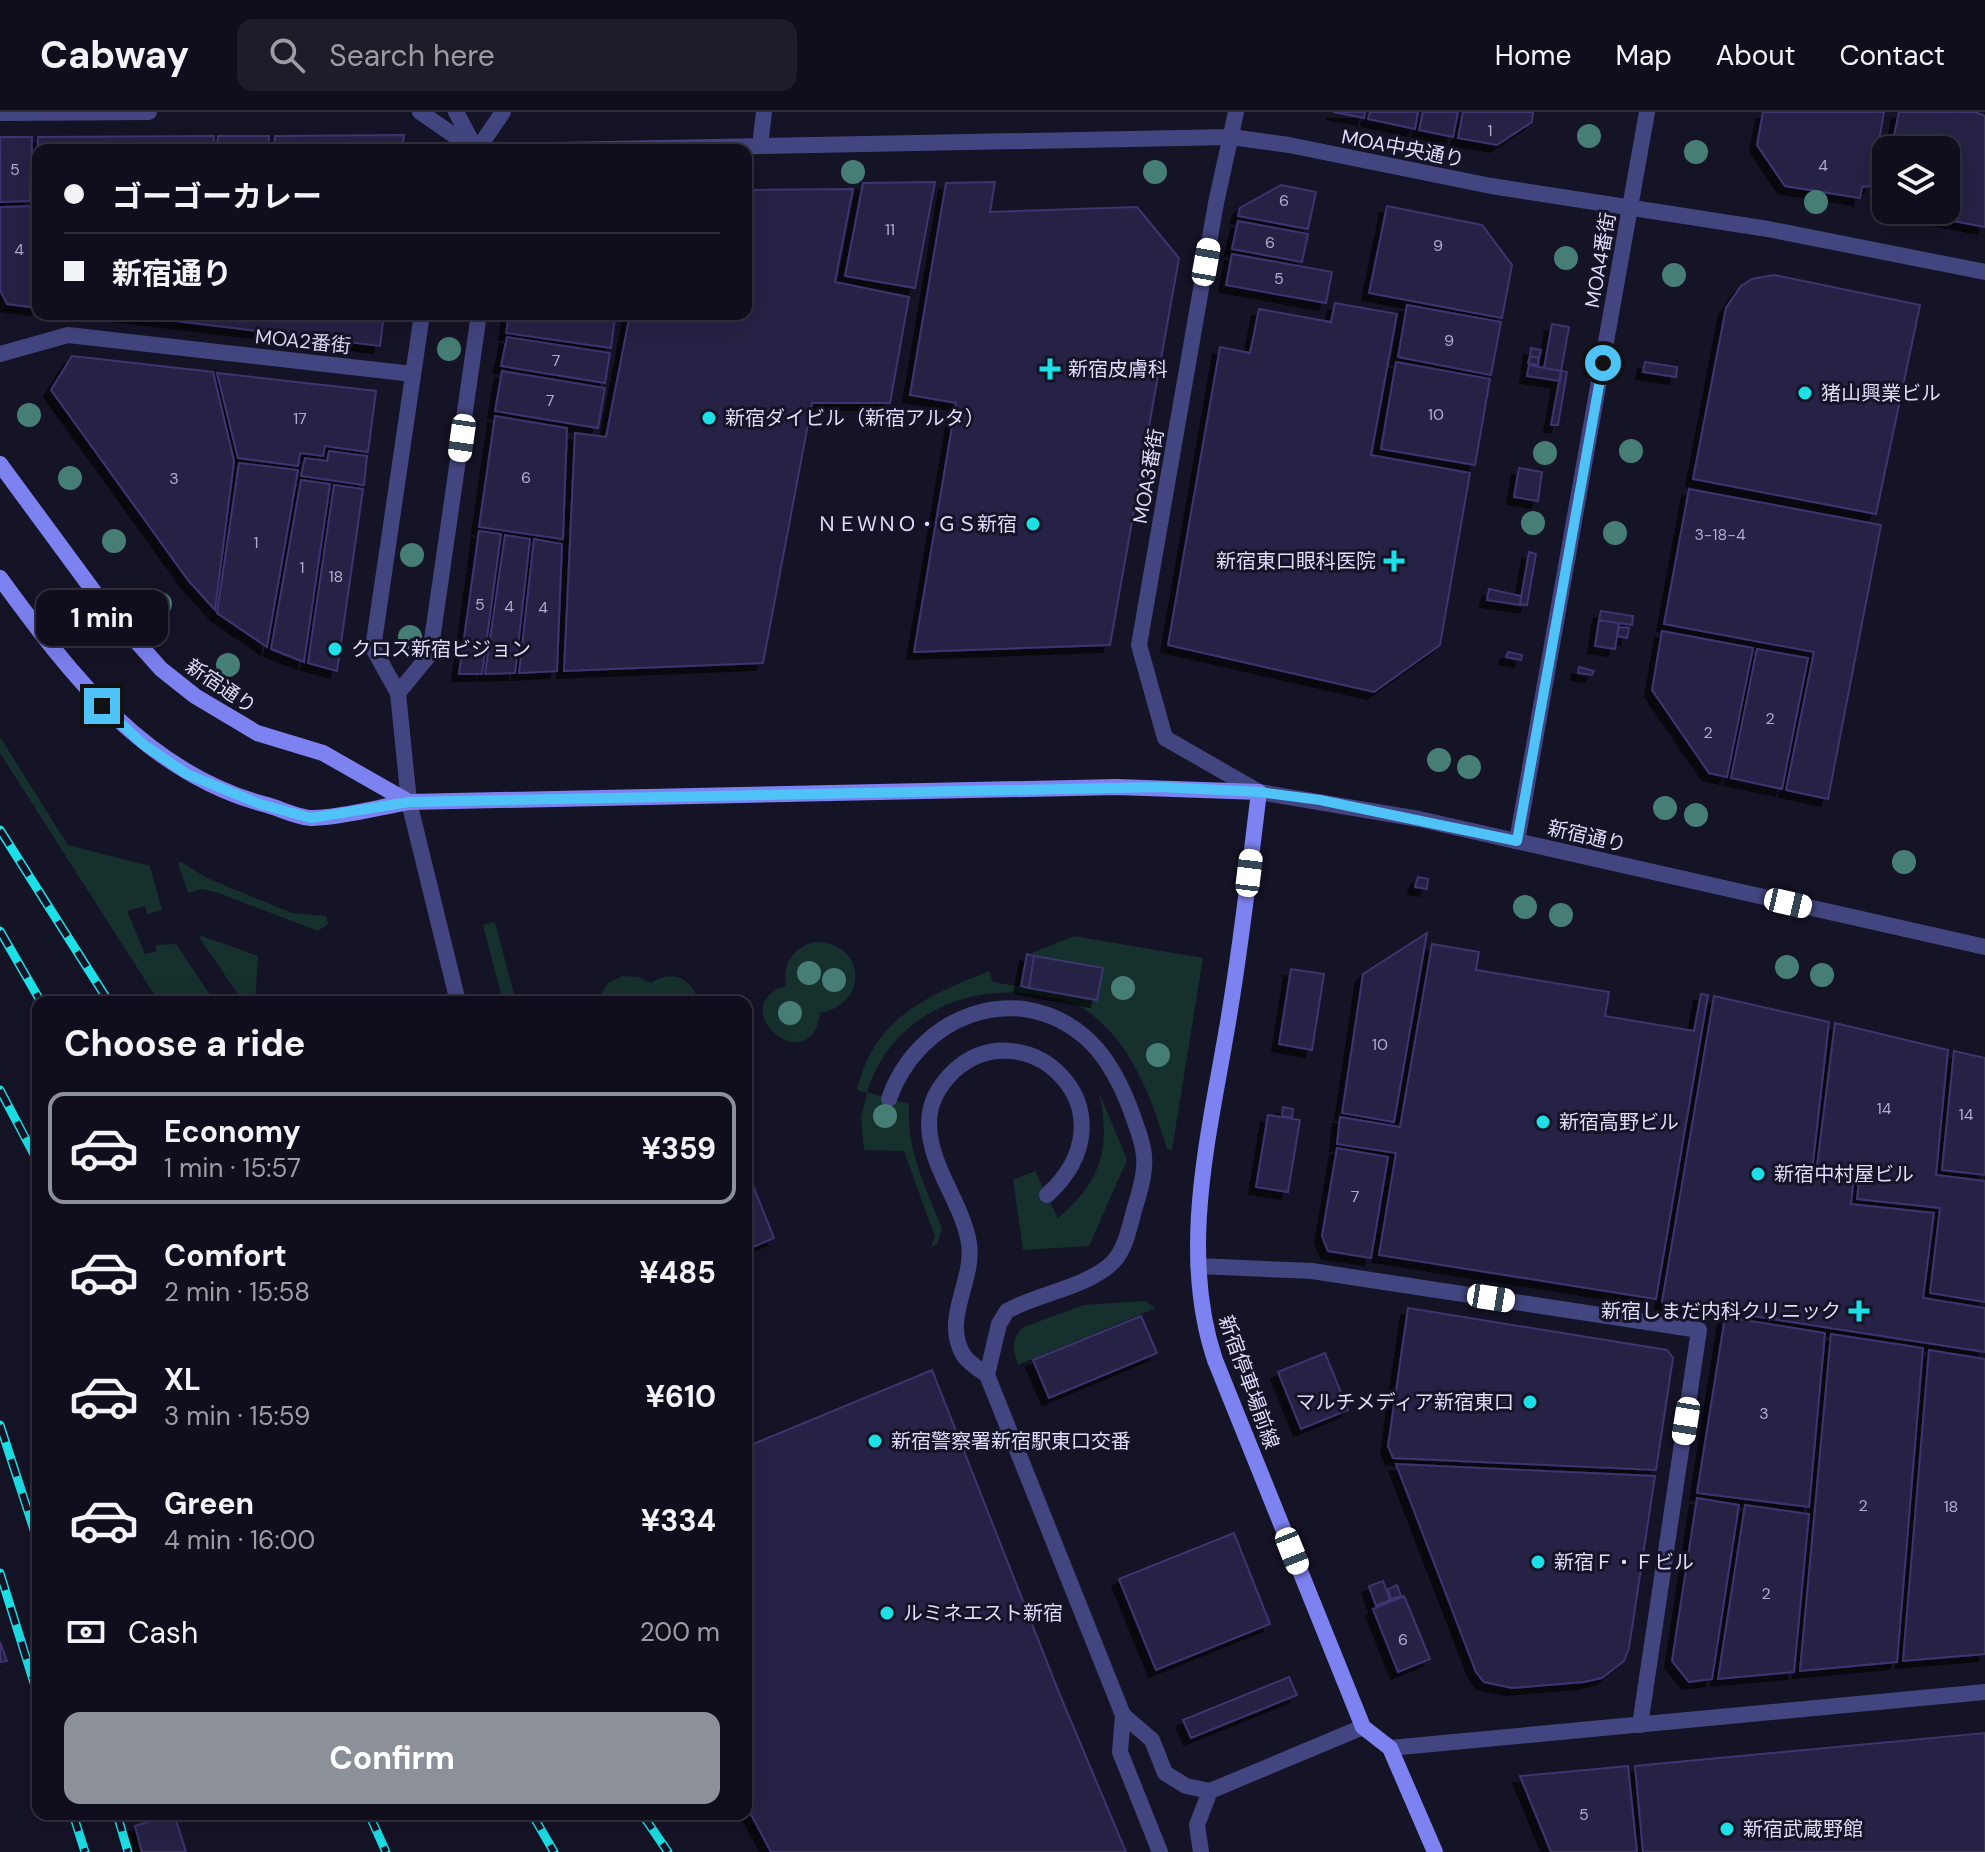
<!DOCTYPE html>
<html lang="en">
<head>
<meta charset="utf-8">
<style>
	body { margin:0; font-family:"DM Sans","Noto Sans JP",sans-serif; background:#1e1c29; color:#f1f3f6; height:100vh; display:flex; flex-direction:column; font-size:30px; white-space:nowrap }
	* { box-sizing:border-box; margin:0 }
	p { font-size:26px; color:#9c9ca3 }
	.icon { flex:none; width:44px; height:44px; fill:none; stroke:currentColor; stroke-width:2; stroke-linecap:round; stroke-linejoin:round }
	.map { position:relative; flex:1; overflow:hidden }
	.side { position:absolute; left:32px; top:884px; width:720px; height:824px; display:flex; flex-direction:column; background:#100e1c; border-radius:16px; box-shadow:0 8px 32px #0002,0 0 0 2px #302e3b }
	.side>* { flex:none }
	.banner { position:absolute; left:32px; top:32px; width:720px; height:176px; border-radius:16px; box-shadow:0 8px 32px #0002,0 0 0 2px #302e3b; display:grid; align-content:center; height:176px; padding:0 32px; background:#100e1c }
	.fabs { position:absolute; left:1872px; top:24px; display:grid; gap:16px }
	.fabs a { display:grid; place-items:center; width:88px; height:88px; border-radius:16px; background:#100e1c; box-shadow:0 8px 32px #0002,0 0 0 2px #302e3b; font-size:40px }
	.end { position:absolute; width:36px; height:36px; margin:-18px; border:10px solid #4fc3f7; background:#111; box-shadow:0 0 0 4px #111 }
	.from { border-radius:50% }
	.bubble { position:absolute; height:56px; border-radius:16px; background:#100e1c; box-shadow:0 8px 32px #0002,0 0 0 2px #302e3b; font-size:26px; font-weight:700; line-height:56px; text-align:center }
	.car { position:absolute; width:24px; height:48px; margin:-24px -12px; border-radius:10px; box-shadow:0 0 6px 2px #0007; background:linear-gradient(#fff 24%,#345 0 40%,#fff 0 76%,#345 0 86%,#fff 0) }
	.banner b { display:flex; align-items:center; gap:28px; height:76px; font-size:30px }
	.banner b+b { border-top:2px solid #302e3b }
	.banner i { width:20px; height:20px; background:#f1f3f6 }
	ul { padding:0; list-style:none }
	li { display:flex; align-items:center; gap:24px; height:112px; margin:0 16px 12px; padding:0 16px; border:4px solid transparent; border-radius:16px }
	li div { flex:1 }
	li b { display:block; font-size:30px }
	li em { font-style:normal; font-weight:700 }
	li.on { border-color:#8c9099 }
	li>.icon { width:72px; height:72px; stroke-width:1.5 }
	h2 { padding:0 32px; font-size:36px; line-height:96px }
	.pay { display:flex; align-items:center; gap:20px; height:88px; padding:0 32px; font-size:30px }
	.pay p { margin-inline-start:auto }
	.primary-button { display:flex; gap:16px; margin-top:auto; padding:16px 32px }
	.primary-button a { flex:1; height:92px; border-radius:16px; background:#8c9099; color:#fff; font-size:32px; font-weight:700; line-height:92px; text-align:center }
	header { display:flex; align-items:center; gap:48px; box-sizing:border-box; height:112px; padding:0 40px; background:#100e1c; border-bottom:2px solid #302e3b }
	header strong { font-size:38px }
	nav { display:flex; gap:44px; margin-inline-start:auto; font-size:28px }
	.search { width:560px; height:72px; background:#1e1c29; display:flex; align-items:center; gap:20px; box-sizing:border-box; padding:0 28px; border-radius:16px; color:#9c9ca3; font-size:30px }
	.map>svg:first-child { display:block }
</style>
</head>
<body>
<header>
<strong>Cabway</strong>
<div class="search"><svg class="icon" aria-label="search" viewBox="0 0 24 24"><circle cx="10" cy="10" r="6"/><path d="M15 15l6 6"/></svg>Search here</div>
<nav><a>Home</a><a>Map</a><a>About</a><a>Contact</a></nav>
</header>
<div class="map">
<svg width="1985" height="1740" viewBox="0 0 1985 1740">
	<defs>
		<filter id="shadow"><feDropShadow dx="-7" dy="7" stdDeviation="0" flood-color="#0009"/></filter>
	</defs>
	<rect width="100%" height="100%" fill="#151326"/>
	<path fill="#16302d" d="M0,625L68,733L150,754L162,798L147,802L145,794L127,799L145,842L157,839L155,833L176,832L215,890H159L0,641Z
		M181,750L207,766L292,801L326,804L328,812L318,819L216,780L202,777L188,781L178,751Z
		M495,810L515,886L517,890H503L483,813Z
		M202,824L258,844L255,890H243L199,825Z
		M1074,824L1203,846L1172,1038L1167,1037C1152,986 1130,927 1084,897C1072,889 1057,887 1043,884C967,869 891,904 867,980L909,992C906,1038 926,1075 942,1117L937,1132L930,1136L935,1125L904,1039L864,1038L861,1005L867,981L857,978C875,904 926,885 989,859L993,870L1097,888L1102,856L1032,845V841Z
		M814,830C866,829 870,892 820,901C811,972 721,894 786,874C782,852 793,836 814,830Z
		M623,864L639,865L651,871C670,857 694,866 698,890H595L608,871Z
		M1099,980L1127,1048L1089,1134L1023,1138L1013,1068L1035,1059L1058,1106C1102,1069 1111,1035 1099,980Z
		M1145,1189L1156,1196L1018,1253C1013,1238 1010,1226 1024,1215L1083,1193Z"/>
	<path fill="#262145" stroke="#3d356f" stroke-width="2" filter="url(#shadow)" d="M1333,0H1365L1364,6Z
		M1370,0H1418L1415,17L1368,7Z
		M1423,0H1458L1453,25L1419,18Z
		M1463,0H1533L1532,10L1497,33L1458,26Z
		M1763,0H1884L1871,74L1862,75L1860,86L1785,74L1757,33Z
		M1899,0H1975L1985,4V115L1896,98H1946V38H1891Z
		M404,23L402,38H274L275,24Z
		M214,24L213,38H38L37,80L38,25Z
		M218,24H269L268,38H217Z
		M0,25H32L30,89L0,90Z
		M1886,65V96L1880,95Z
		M935,70L915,176L845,164L863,71Z
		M995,70L990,100L1137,95L1179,146L1110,533L914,540L956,291L910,283L946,71Z
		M1281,73L1316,80L1308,117L1238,104L1240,96Z
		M853,77L835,170L909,185L890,291H812L763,551L564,559L575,321L606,325L630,202H746V78Z
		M38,94V196L7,192L0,178V95Z
		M1387,94L1482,113L1512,153L1502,206L1369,181Z
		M1238,109L1308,122L1302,150L1232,137Z
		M1232,142L1332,160L1326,191L1226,173Z
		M1774,163L1920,193L1876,402L1693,367L1726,196L1741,174L1752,167Z
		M1335,191L1397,202L1371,343L1470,361L1440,533L1374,580L1168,533L1220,235L1250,241L1259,197L1331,210Z
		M1407,193L1501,210L1491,263L1398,245Z
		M118,202H384L380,234Z
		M509,202L615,205L611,236L506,221Z
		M1552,212L1569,215L1561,259L1544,256Z
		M507,225L610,241L605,271L501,254Z
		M1531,236L1541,238L1539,246L1530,244Z
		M72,244L213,260L234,349L215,498L188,468L51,278Z
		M1530,244L1539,246L1538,253L1528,251Z
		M1396,250L1490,267L1475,353L1381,337Z
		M1645,250L1677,255L1676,265L1643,260Z
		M1529,253L1561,259L1560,269L1527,264Z
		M502,259L605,276L598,316L495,299Z
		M1561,259L1567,260L1558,313H1551Z
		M217,261L376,279L368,340L325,334L323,344L300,341L298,354L238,346Z
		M495,304L567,316L563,427L479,415Z
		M329,339L367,344L364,373L301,364L305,346L327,349Z
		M239,351L298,358L267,535L217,501Z
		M1519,356L1542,360L1538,389L1514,385Z
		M301,368L330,372L304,550L271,537Z
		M334,373L363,377L337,559L308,551Z
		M1689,377L1881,413L1828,687L1786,678L1814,540L1664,512Z
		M479,419L501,422L482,562H459Z
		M505,423L530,427L515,561L485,562Z
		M534,427L562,432L557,559L519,561Z
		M1529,440L1536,442L1527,493L1520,492Z
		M1489,477L1521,484L1520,493L1487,488Z
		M1601,499L1633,504L1632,513L1599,508Z
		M1599,508L1619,511L1615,537L1595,534Z
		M1619,515L1629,516L1627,526L1617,524Z
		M1662,519L1753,536L1727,665L1709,661L1652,578Z
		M1757,537L1808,546L1782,677L1731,666Z
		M1508,540L1522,543L1521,548L1506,545Z
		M1579,555L1594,559L1592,563L1578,561Z
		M1418,765L1428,767L1427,777L1415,775Z
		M1427,821L1394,1010L1342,1001L1363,862Z
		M1432,832L1479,840L1476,858L1609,880L1605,904L1694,919L1701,882L1708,883L1656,1187L1379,1143L1396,1041L1337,1032L1340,1005L1400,1015Z
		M1027,842L1034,844L1029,876L1021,874Z
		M1034,844L1103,856L1097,888L1029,876Z
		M1291,857L1324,862L1312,938L1279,932Z
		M1714,884L1829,910L1812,1059L1854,1064L1851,1092L1934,1101L1923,1186L1985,1196V1240L1662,1190Z
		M1835,911L1948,938L1936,1063L1985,1069V1190L1930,1181L1940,1096L1857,1087L1860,1059L1817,1054Z
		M1954,939L1985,946V1063L1942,1058Z
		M1283,995L1293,997L1292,1006L1282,1004Z
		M1268,1003L1300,1008L1288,1080L1256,1075Z
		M1337,1036L1388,1045L1371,1146L1328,1139L1322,1124Z
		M746,1056L774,1126L746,1138Z
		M1408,1196L1667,1238L1673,1246L1656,1358L1393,1346L1388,1334Z
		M1141,1204L1157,1241L1049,1286L1033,1248Z
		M1725,1205L1825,1221L1809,1395L1697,1381Z
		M1831,1222L1923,1236L1897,1550L1800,1559Z
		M1929,1238L1985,1247V1542L1903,1549Z
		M1325,1241L1348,1298L1301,1317L1278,1260Z
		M932,1258L1060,1583L1126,1740H771L746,1693V1335Z
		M1396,1352L1655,1364L1629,1536L1624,1549L1602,1566L1584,1570L1512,1576L1484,1570L1476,1560Z
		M1697,1386L1739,1393L1712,1567L1689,1570L1672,1549Z
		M1745,1393L1809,1402L1794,1560L1718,1567Z
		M1234,1421L1270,1512L1156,1558L1119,1467Z
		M1383,1469L1390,1488L1376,1494L1369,1474Z
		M1397,1473L1401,1484L1391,1487L1388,1477Z
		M1404,1484L1430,1547L1398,1560L1373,1497Z
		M0,1530L7,1549L0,1550Z
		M1289,1565L1297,1583L1191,1626L1183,1608Z
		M1985,1621V1740H1643L1635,1654Z
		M1628,1654L1637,1740H1551L1520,1664Z
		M174,1702L186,1740H142L135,1714Z"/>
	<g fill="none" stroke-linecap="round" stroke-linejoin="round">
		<path stroke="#434580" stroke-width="16" d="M420,0L475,38
			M456,0L474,34
			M1236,0L1216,91L1139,533L1165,626L1259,680
			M0,1L149,0
			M760,34L764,0
			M477,38L503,0
			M422,202L373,536L398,581L430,542L479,202
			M0,242L68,223L413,262
			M409,690L458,890
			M889,987C917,905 1015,865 1085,925C1106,943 1120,970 1130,996C1146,1040 1150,1049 1135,1095C1130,1112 1126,1138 1112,1151C1085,1176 1039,1181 1007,1199L999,1212L987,1263C980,1258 969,1251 964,1244C941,1207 975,1169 969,1131C962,1090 929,1054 929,1011C929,990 940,972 955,958C1027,895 1139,999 1047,1083"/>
		<path stroke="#434580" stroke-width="16" d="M524,38H547
			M555,38L1231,25L1289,33L1491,74L1768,117L1985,160
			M398,581L409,690
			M1517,729L1647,0
			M1198,1154L1312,1159L1699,1218L1640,1613
			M987,1263L1123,1603L1120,1640L1160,1740
			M1123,1603L1152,1628L1165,1661L1186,1674L1210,1679L1363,1615
			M1390,1636L1985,1580
			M1201,1740L1197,1713L1210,1679"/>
		<path stroke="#434580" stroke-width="16" d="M1259,680L1419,707L1985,835"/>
		<path stroke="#7d82f1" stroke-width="16" d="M0,352L103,492L161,557L195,584L257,621L323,641L409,690
			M0,466C70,562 146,662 267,693C281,697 299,706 313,706C345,705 379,695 409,690L1117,675L1259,680C1250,753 1242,826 1230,898C1212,1012 1177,1135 1215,1248L1363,1615L1390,1636L1435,1740"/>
		<defs>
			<path id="rail" d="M0,718L109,890
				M0,819L41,890
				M0,978L38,1050
				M0,1313L38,1430
				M0,1461L38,1584
				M73,1702L85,1740
				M117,1702L128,1740
				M369,1702L386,1740
				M532,1702L554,1740
				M642,1702L668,1740"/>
		</defs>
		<use href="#rail" stroke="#1ddfe6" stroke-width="9"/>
		<use href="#rail" stroke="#151326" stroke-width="6" stroke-dasharray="18" stroke-linecap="butt"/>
	</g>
	<g fill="#467d74">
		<circle cx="1589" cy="24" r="12"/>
		<circle cx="1696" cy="40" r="12"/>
		<circle cx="853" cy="60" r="12"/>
		<circle cx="1155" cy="60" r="12"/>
		<circle cx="1816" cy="90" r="12"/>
		<circle cx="1566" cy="146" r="12"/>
		<circle cx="1674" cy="163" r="12"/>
		<circle cx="449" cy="237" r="12"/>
		<circle cx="29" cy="303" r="12"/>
		<circle cx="1631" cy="339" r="12"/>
		<circle cx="1545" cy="341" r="12"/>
		<circle cx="70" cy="366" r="12"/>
		<circle cx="1533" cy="411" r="12"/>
		<circle cx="1615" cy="421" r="12"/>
		<circle cx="114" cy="429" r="12"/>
		<circle cx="412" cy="443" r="12"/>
		<circle cx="160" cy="492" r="12"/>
		<circle cx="410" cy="525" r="12"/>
		<circle cx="228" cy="553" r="12"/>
		<circle cx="1439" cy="648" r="12"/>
		<circle cx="1469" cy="655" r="12"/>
		<circle cx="1665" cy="696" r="12"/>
		<circle cx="1696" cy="703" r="12"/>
		<circle cx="1904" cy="750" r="12"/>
		<circle cx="1525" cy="795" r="12"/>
		<circle cx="1561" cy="803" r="12"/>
		<circle cx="1787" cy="855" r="12"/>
		<circle cx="809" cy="861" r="12"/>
		<circle cx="1822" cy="863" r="12"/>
		<circle cx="834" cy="868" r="12"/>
		<circle cx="1123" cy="876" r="12"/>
		<circle cx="790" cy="901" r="12"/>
		<circle cx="1158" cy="943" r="12"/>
		<circle cx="885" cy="1004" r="12"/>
	</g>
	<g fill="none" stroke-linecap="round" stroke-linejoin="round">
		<path stroke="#4fc3f7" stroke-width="10" d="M102,594L144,633L187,662L260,692L311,706L409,690L1161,675L1259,680L1320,688L1517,729L1603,251"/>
	</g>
	<g fill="#1ddfe6" stroke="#151326" stroke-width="3">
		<path d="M1046 245h8v8h8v8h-8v8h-8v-8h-8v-8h8z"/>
		<circle cx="1805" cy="281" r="8"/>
		<circle cx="709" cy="306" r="8"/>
		<circle cx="1033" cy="412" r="8"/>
		<path d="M1390 437h8v8h8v8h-8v8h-8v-8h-8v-8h8z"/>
		<circle cx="335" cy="537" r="8"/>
		<circle cx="1543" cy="1010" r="8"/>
		<circle cx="1758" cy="1062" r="8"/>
		<path d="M1855 1187h8v8h8v8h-8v8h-8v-8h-8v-8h8z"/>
		<circle cx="1530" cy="1290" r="8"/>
		<circle cx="875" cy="1329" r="8"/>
		<circle cx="1538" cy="1450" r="8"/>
		<circle cx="887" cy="1501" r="8"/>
		<circle cx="1727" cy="1717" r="8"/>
	</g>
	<g text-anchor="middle" stroke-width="6" stroke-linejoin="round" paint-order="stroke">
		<g font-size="16" fill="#afadce">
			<text x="1490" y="24">1</text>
			<text x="1823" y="59">4</text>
			<text x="15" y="63">5</text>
			<text x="1284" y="94">6</text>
			<text x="890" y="123">11</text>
			<text x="1270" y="136">6</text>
			<text x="1438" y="139">9</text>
			<text x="19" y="143">4</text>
			<text x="1279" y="172">5</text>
			<text x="1449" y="234">9</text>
			<text x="556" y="254">7</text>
			<text x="550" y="294">7</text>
			<text x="1436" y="308">10</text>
			<text x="300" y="312">17</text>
			<text x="526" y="371">6</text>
			<text x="174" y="372">3</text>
			<text x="1720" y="428">3-18-4</text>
			<text x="256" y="436">1</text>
			<text x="302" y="461">1</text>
			<text x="336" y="470">18</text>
			<text x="480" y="498">5</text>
			<text x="509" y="500">4</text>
			<text x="543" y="501">4</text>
			<text x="1770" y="612">2</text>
			<text x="1708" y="626">2</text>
			<text x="1380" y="938">10</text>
			<text x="1884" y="1002">14</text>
			<text x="1966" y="1008">14</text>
			<text x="1355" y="1090">7</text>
			<text x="1764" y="1307">3</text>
			<text x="1863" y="1399">2</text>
			<text x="1951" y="1400">18</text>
			<text x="1766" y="1487">2</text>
			<text x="1403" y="1533">6</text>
			<text x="1584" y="1708">5</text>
		</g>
		<g font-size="20" fill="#dddcfb" stroke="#151326">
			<text transform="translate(1403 36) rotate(11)" y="7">MOA中央通り</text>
			<text transform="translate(1600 148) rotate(-80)" y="7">MOA4番街</text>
			<text transform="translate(303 229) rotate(6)" y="7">MOA2番街</text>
			<text transform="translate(1148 364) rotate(-80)" y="7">MOA3番街</text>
			<text transform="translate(221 574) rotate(34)" y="7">新宿通り</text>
			<text transform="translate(1587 724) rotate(13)" y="7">新宿通り</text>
			<text transform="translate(1249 1270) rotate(70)" y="7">新宿停車場前線</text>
		</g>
		<g font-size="20" fill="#dddcfb" stroke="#151326" text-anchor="start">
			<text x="1068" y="264">新宿皮膚科</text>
			<text x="1821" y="288">猪山興業ビル</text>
			<text x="725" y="313">新宿ダイビル（新宿アルタ）</text>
			<text x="1017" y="419" text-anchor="end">ＮＥＷＮＯ・ＧＳ新宿</text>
			<text x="1376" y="456" text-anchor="end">新宿東口眼科医院</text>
			<text x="351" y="544">クロス新宿ビジョン</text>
			<text x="1559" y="1017">新宿高野ビル</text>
			<text x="1774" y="1069">新宿中村屋ビル</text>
			<text x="1841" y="1206" text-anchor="end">新宿しまだ内科クリニック</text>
			<text x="1514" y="1297" text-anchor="end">マルチメディア新宿東口</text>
			<text x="891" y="1336">新宿警察署新宿駅東口交番</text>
			<text x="1554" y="1457">新宿Ｆ・Ｆビル</text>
			<text x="903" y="1508">ルミネエスト新宿</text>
			<text x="1743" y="1724">新宿武蔵野館</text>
		</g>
	</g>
</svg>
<div class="fabs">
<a><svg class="icon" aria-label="layers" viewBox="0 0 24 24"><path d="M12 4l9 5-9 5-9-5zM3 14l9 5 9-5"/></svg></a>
</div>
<i class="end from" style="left:1603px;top:251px"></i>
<i class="end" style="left:102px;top:594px"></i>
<div class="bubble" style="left:36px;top:478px;width:132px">1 min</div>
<i class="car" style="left:1206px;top:150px;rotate:10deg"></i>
<i class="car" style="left:462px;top:326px;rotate:188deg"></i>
<i class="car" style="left:1249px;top:761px;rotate:7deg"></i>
<i class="car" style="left:1788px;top:791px;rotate:103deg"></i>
<i class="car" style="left:1491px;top:1186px;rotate:99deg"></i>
<i class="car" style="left:1686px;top:1309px;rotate:189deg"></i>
<i class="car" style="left:1292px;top:1439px;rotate:158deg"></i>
<div class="banner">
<b><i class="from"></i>ゴーゴーカレー</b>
<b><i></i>新宿通り</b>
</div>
<section class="side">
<h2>Choose a ride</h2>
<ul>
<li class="on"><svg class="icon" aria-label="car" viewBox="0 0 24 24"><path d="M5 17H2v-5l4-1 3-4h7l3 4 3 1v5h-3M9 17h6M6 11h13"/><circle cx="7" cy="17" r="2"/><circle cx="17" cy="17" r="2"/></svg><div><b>Economy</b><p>1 min · 15:57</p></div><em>¥359</em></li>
<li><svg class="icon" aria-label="car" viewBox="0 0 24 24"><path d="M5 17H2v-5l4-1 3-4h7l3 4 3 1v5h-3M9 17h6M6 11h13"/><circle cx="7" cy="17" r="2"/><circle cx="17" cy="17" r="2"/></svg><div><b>Comfort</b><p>2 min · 15:58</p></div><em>¥485</em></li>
<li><svg class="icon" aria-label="car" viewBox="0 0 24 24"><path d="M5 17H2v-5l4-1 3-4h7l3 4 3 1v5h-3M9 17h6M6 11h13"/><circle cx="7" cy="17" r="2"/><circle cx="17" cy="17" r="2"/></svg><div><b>XL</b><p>3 min · 15:59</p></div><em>¥610</em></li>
<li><svg class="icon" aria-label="car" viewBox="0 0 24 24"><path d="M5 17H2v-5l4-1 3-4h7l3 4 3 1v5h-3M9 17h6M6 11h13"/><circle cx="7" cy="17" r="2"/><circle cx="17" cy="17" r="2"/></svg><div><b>Green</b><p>4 min · 16:00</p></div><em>¥334</em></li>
</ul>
<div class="pay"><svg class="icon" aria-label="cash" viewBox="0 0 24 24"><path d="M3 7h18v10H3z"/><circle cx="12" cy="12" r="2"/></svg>Cash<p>200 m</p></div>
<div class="primary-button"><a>Confirm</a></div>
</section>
</div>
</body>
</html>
